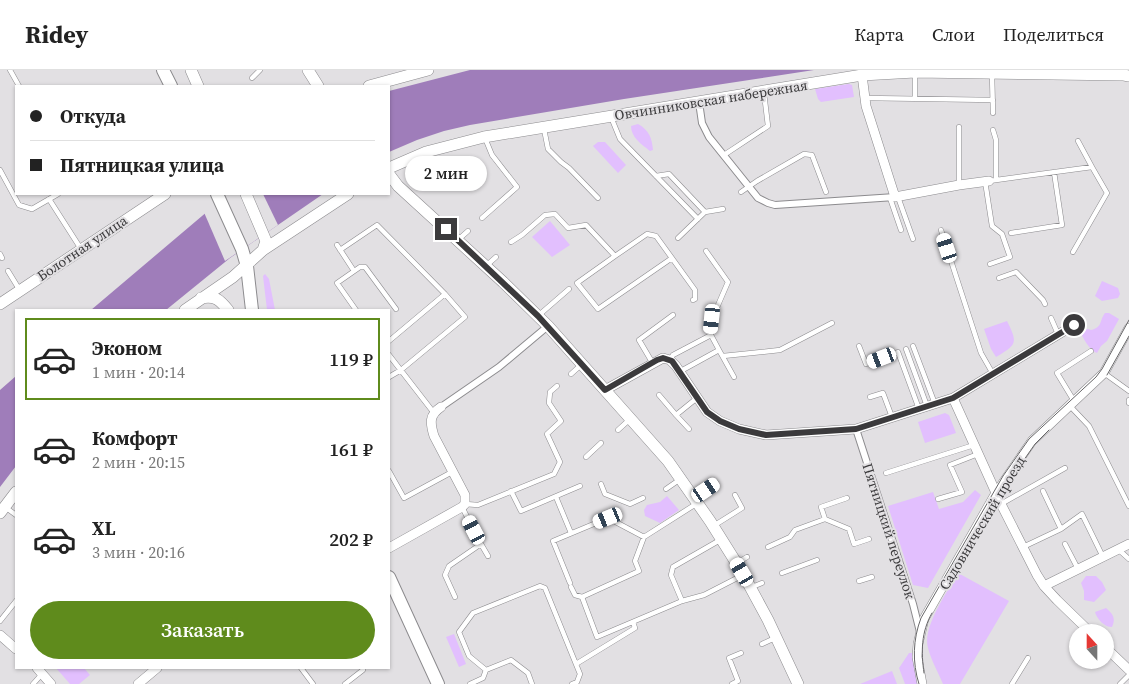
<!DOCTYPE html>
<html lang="ru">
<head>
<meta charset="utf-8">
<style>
	body { margin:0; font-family:"Source Serif 4",serif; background:#f2f2f2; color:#222; height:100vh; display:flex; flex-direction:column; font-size:19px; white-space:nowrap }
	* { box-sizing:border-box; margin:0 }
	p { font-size:16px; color:#767676 }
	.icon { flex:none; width:28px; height:28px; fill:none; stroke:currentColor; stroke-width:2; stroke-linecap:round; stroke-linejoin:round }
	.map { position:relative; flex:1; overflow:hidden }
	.details { position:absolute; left:15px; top:239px; width:375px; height:360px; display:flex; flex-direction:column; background:#fff; border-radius:0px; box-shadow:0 1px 4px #0004 }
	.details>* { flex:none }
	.top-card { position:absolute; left:15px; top:15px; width:375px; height:110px; border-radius:0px; box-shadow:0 1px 4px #0004; display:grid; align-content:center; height:110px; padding:0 15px; background:#fff }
	.needle { width:32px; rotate:339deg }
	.controls { position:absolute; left:1069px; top:554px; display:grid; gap:10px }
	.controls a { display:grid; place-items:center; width:45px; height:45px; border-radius:50%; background:#fff; box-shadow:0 1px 4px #0004; font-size:25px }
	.end { position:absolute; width:22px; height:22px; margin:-11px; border:6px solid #3b3a3c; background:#fff; box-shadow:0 0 0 2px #fff }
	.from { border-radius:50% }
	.bubble { position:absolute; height:35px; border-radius:18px; background:#fff; box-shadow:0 1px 4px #0004; font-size:16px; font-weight:600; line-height:35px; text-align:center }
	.car { position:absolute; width:15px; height:30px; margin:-15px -8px; border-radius:6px; box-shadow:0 0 4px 1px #0007; background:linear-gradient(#fff 24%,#345 0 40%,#fff 0 76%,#345 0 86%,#fff 0) }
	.top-card b { display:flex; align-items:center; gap:18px; height:48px; font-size:19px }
	.top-card b+b { border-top:1px solid #e0e0e0 }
	.top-card i { width:12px; height:12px; background:#222 }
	ul { padding:9px 0 0; list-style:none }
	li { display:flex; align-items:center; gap:15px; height:82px; margin:0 10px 8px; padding:0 5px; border:2px solid transparent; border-radius:0px }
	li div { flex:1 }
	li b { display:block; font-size:19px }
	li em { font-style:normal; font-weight:600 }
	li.on { border-color:#5f8b1c }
	li>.icon { width:45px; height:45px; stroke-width:1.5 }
	.action { display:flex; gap:10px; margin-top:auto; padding:10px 15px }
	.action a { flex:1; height:58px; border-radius:30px; background:#5f8b1c; color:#fff; font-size:20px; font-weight:600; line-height:58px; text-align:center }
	header { display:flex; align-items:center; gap:30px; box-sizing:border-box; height:70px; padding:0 25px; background:#fff; border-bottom:1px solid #e0e0e0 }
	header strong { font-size:24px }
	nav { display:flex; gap:28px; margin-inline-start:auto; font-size:18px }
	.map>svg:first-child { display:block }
</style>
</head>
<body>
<header>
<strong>Ridey</strong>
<nav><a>Карта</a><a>Слои</a><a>Поделиться</a></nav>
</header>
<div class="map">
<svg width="1129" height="614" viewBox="0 0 1129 614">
	<rect width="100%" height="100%" fill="#e2e0e3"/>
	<path fill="#e2bffe" d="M849,14L852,15L854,27L821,32L818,29L815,19Z
		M638,54C649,60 652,68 653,80L650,81C641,74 631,67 631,56Z
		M598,72H605L626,95L618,103L593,76Z
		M550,151L570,175L552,187L532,167Z
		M265,204L269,209L275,240H267L263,206Z
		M1102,211L1118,218L1120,224L1118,228L1102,231L1095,226Z
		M1105,243H1109L1119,249L1107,271L1101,276L1097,283C1089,280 1083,268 1080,261L1088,259L1091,260C1103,257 1099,251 1105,243Z
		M1007,251C1018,273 1017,275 996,287L991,279L984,259Z
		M945,343L949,345L956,363L925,373L918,352Z
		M975,420L981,425L928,518L913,515L888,436L933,422L939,439L963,432Z
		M667,426L679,440L660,453L645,446L644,440L647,435L660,432Z
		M958,503L1009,531L960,614H943C938,602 931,590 928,578C922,557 948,521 958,503Z
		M1086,506H1096L1102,512L1106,520L1094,532L1084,530V521L1081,513Z
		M1106,538C1113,544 1116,548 1112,557C1104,557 1097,549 1095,542Z
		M454,564L466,594L459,597L446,567Z
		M909,583H912L917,614H905L899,598Z
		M56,598H84L90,605L79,614H70Z
		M892,601L897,614H860Z"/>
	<path fill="#9f7dba" d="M470,0H814L624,29L470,55L444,61L417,70L389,82V21Z
		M228,124H323L230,188L166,240H91Z
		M16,306V396L0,417V320Z"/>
	<path fill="#e2e0e3" d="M224,124H263L278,155L225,191L203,140Z"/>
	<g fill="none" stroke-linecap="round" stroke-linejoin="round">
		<defs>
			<path id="service" d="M10,0L19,16
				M915,2V28
				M992,4L993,43
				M252,8L260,0
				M865,28L993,30
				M611,47L620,69L698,149
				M544,59L548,79L561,92L569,98L598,128
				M993,60L996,70V110
				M1078,71L1092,97
				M724,85L768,56L764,23
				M0,100L19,135L32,139L58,124
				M656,106L669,104L705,142L723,139
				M985,111L992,156L1002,164L1010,187L990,194
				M989,111L1092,97L1107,123L1073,182
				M959,115V57
				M741,122L757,111L804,84L812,85L826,122
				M898,127L913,169
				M890,128L901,160
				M49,129L81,179
				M482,148L517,117L492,85L485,68
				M941,160L981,283L993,304
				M1011,163L1062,155L1054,102
				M678,168L705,142
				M459,169L468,161
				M511,172L522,165L545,145L555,144L568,158L586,155L615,186L647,164L656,166L695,220V229L693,230
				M337,175L354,201
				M340,180L377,155L445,224
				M706,181L728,212L712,249L711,265
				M0,184L2,188
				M615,186L577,213L598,239L672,188
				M487,195L496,187
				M8,201L19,219
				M999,208L1016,202L1043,230L1045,234
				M356,240L337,213L360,197H365L396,239
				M539,245L569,219
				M1051,248L1058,264
				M389,271L445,224L465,247L401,300L389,307
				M859,276L866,294L898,282L919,339
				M913,276L935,334
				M906,279L927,336
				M389,285L434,343
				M723,286L780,280L832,253
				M670,290L673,285L711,265L719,280
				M652,292L639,270L673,245
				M679,302L719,280L734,307
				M1104,303L1129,321
				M571,304L581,295
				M659,325L676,345L697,328
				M870,327L883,323L892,347
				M1129,330V333
				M1074,331L1057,303L1091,281
				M1070,336L1089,356L1129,436
				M676,345L689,359
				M618,360L629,350
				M586,387L601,373
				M389,401L404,428L452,402
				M886,403L974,375
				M601,414L605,424L630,434L643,428
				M666,419L679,410
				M511,421L521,441L580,416
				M556,427L571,463
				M695,427L716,413
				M938,429L962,422L950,395L978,384
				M465,434L478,435L554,404L560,392L547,364L561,351L549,333L550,322L557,316
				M1001,434L1065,398
				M5,437L16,445
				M825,449L821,437L847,428
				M715,455L742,438L735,425
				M1061,459L1082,444L1103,487
				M720,470L673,497L671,505L682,531L704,525L743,505
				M481,474L488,486
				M1065,474L1078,499
				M768,477L790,467L795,460L825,449L849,459L854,474L869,469
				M1023,477L1061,459L1043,421
				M1119,480L1129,489
				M737,493L747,487
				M782,503L817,490
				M859,511L872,507
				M570,513L553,471L608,448L644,467L696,434
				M571,517L575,525L582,527L639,501L635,491L644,467
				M752,517L762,513
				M455,527L445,505L449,496L481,474L462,437
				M582,527L597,567L682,531
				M0,551L16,531
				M762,574L775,568
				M576,594L635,558L633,552
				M301,598L313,614
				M486,600L511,590L528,603L532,614
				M33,614L42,604
				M345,614L363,600
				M470,614L483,608L486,600L469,586L459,562L473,543L540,516L545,518L580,604L577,612L572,614
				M732,614L738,611L729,588L741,583
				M1012,614L1028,588
				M1120,614L1129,605"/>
			<path id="pedestrian" d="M699,32L702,53L709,67L758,128L768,133L775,135L895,127
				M441,337L499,297L548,256
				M856,359L913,534L920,562"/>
			<path id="minor" d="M862,5L866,36L895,127L959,115L989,111
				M605,320L663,288L670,290L676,296L707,342L720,351L739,359L766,365L856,359L953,328L1074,255
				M953,328L1001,434L1037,505L1044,516L1057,530L1090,562
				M389,478L462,437L465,434V425L434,366C430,353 429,345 441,337
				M1044,516L1129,474
				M0,565L16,579
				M1105,577L1129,600
				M37,598L51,614
				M138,614L157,598
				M922,614L917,587L918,574L924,549L996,423L1032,371L1104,303L1129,258"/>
			<path id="tertiary" d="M191,0L198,16
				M308,0L318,16
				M369,16L428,0
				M389,98L426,82L484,67L862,5L915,2L1124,5L1129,6
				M389,104L398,116L503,212L548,256L668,391L710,451L742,502L768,550L798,614
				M246,124L266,171L263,180
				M201,228C215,225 220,230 228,240
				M0,234L165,124
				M185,240L233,207L263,180L348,124
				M0,443L16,422"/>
			<path id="secondary" d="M163,0L171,16
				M217,124L242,179L247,196L252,240
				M389,507L438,614"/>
		</defs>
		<use href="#service" stroke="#8c8b8e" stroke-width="5.5"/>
		<use href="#pedestrian" stroke="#8c8b8e" stroke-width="8"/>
		<use href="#minor" stroke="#8c8b8e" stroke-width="10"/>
		<use href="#tertiary" stroke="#8c8b8e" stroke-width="12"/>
		<use href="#secondary" stroke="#8c8b8e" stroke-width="14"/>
		<use href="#service" stroke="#fff" stroke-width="4.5"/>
		<use href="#pedestrian" stroke="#fff" stroke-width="6"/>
		<use href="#minor" stroke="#fff" stroke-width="9"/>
		<use href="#tertiary" stroke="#fff" stroke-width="11"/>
		<use href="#secondary" stroke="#fff" stroke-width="12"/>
		<path stroke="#676668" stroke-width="1" d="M1107,305L1129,266
			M1019,397L1035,374L1049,360
			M924,603C921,582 921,562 932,543
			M919,614C912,592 913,569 921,548L1003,406L1029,369L1096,307L1102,299L1129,250"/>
	</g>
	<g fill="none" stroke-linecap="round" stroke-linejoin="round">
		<path stroke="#3b3a3c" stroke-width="6" d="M446,159L538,246L605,320L657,290L663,288L672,291L707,342L720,351L739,359L766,365L856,359L953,328L1074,255"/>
	</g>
	<g text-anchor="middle" stroke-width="4" stroke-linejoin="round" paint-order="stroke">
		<g font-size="14" fill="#3b3a3c" stroke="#e2e0e3">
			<text transform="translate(711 30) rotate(-9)" y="5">Овчинниковская набережная</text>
			<text transform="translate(82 178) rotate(-34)" y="5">Болотная улица</text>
			<text transform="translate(982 453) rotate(-59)" y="5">Садовнический проезд</text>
			<text transform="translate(889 461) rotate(72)" y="5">Пятницкий переулок</text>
		</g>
	</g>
</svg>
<div class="controls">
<a><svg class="needle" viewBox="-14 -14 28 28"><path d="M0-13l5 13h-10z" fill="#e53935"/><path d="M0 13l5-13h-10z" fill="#767676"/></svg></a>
</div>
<i class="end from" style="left:1074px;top:255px"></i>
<i class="end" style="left:446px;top:159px"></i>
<div class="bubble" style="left:405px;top:86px;width:82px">2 мин</div>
<i class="car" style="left:947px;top:178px;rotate:342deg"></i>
<i class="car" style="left:712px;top:249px;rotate:186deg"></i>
<i class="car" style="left:882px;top:288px;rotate:249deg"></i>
<i class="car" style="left:706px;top:420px;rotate:56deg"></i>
<i class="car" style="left:608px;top:448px;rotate:248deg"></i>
<i class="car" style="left:474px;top:460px;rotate:332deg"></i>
<i class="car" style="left:742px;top:502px;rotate:330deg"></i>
<div class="top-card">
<b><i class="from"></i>Откуда</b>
<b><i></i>Пятницкая улица</b>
</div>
<section class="details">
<ul>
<li class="on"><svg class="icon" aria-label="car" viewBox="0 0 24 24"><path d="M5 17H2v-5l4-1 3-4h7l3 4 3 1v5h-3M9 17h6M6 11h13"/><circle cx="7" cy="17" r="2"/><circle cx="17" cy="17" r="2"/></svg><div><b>Эконом</b><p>1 мин · 20:14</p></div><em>119 ₽</em></li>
<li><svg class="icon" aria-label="car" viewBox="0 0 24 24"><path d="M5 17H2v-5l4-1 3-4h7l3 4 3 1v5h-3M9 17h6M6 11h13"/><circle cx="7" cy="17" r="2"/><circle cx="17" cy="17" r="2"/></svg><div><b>Комфорт</b><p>2 мин · 20:15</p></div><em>161 ₽</em></li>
<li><svg class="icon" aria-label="car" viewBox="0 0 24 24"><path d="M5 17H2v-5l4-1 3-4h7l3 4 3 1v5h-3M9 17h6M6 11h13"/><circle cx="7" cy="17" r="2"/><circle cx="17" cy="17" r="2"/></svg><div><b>XL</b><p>3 мин · 20:16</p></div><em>202 ₽</em></li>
</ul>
<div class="action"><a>Заказать</a></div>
</section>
</div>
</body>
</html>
